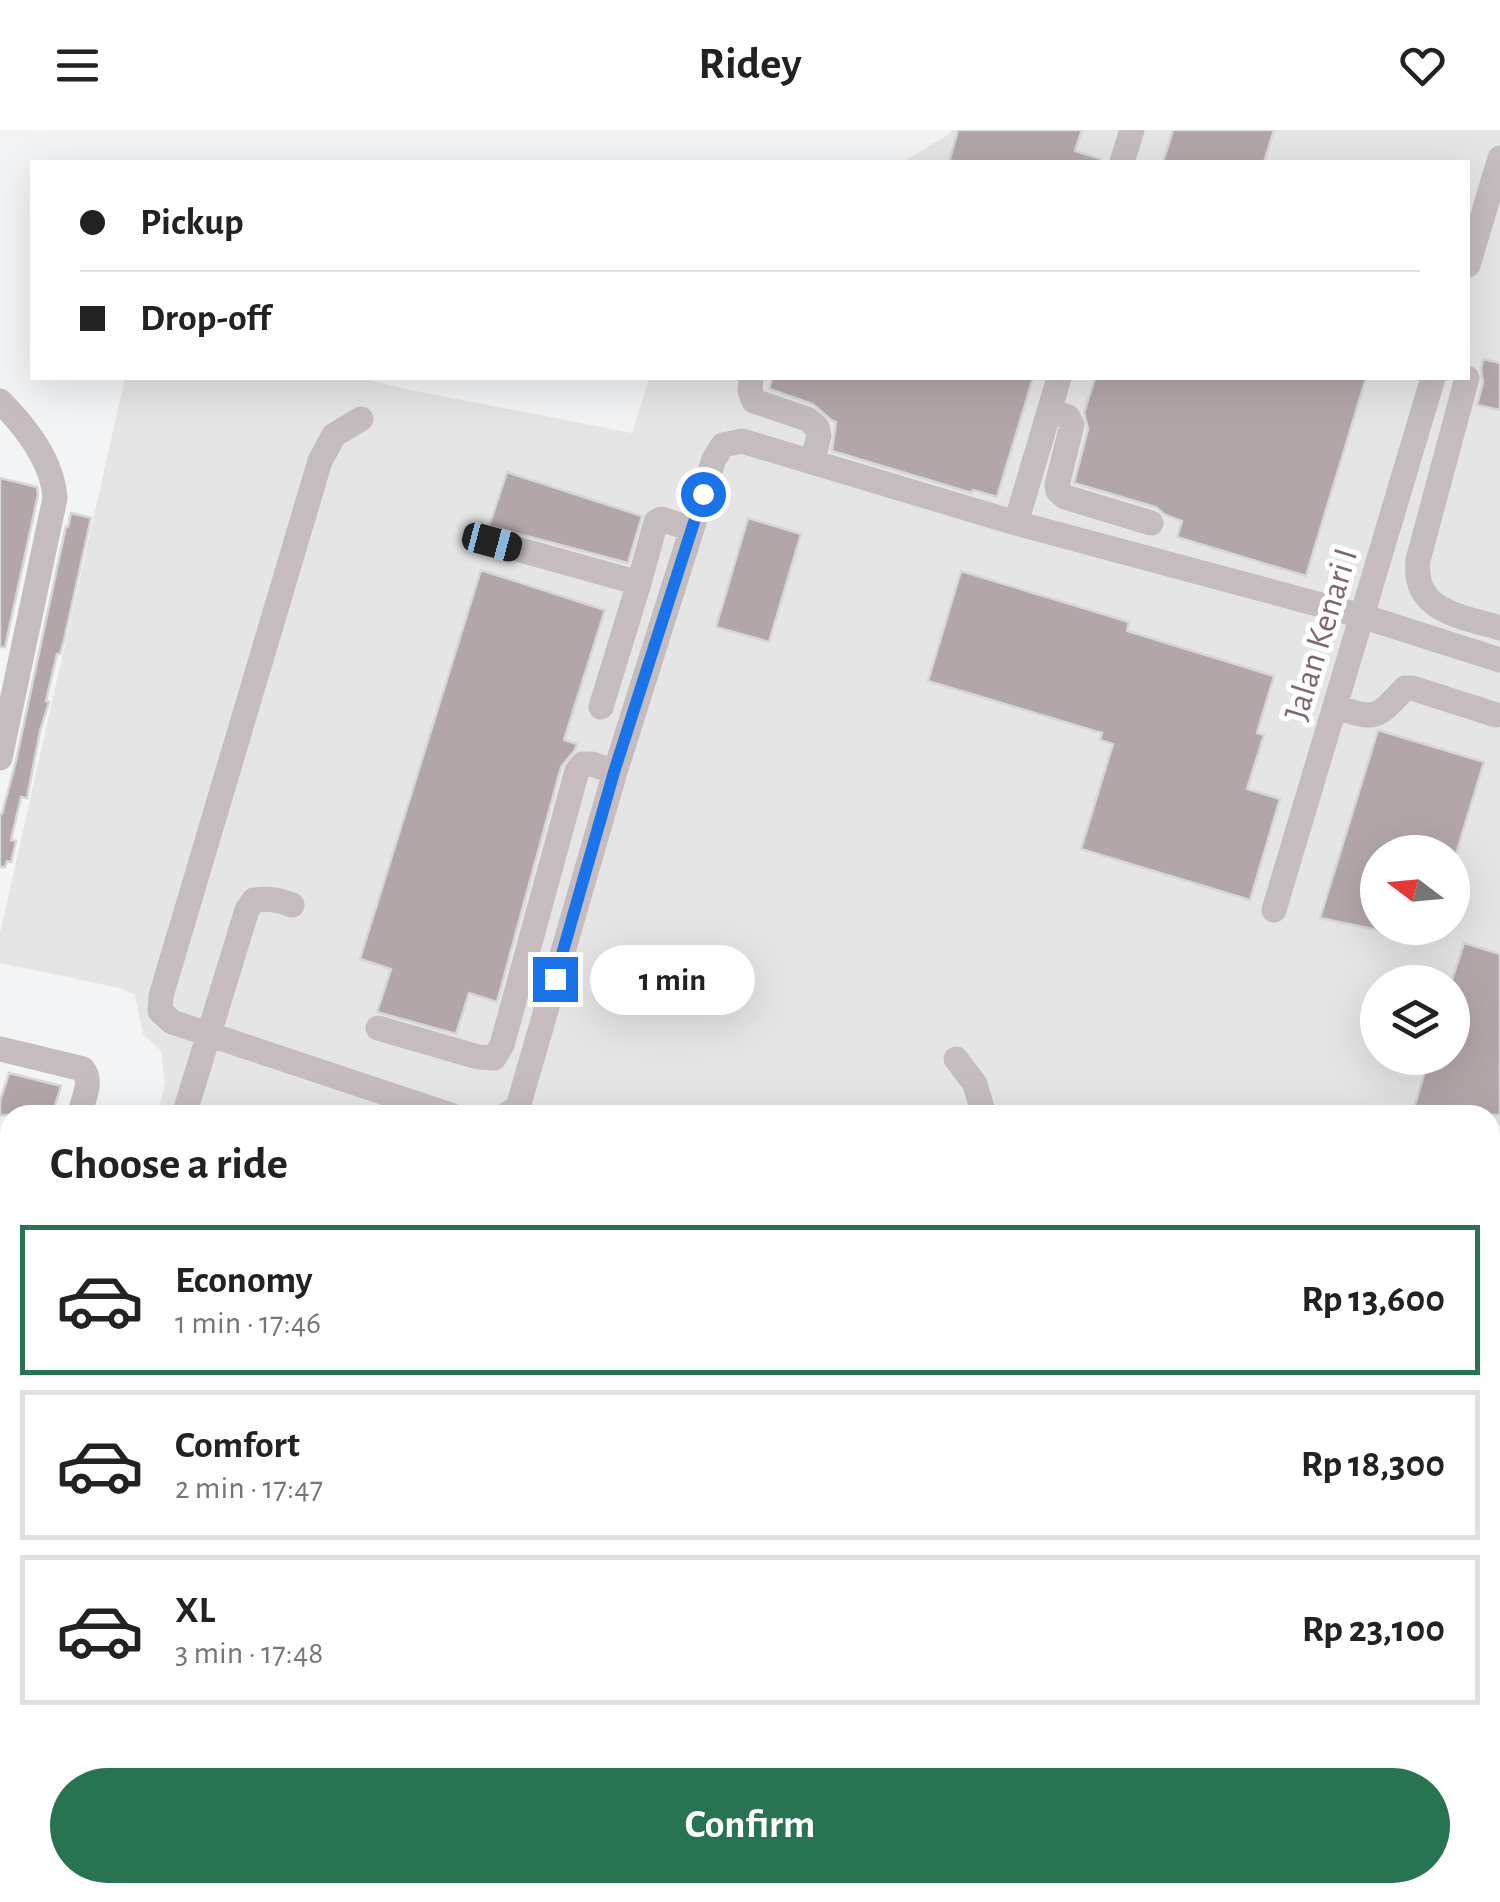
<!DOCTYPE html>
<html lang="en">
<head>
<meta charset="utf-8">
<style>
	body { margin:0; font-family:"Alegreya Sans",sans-serif; background:#f6f6f6; color:#222; height:100vh; display:flex; flex-direction:column; font-size:38px; white-space:nowrap }
	* { box-sizing:border-box; margin:0 }
	p { font-size:32px; color:#767676 }
	.icon { flex:none; width:55px; height:55px; fill:none; stroke:currentColor; stroke-width:2; stroke-linecap:round; stroke-linejoin:round }
	.map { position:relative; flex:1; overflow:hidden }
	.side { position:absolute; left:0px; top:975px; width:1500px; height:798px; display:flex; flex-direction:column; background:#fff; border-radius:30px 30px 0 0; box-shadow:0 10px 40px #0002 }
	.side>* { flex:none }
	.hud { position:absolute; left:30px; top:30px; width:1440px; height:220px; border-radius:0px; box-shadow:0 10px 40px #0002; display:grid; align-content:center; height:220px; padding:0 50px; background:#fff }
	.needle { width:65px; rotate:286deg }
	.tools { position:absolute; left:1360px; top:705px; display:grid; gap:20px }
	.tools a { display:grid; place-items:center; width:110px; height:110px; border-radius:50%; background:#fff; box-shadow:0 10px 40px #0002; font-size:50px }
	.end { position:absolute; width:45px; height:45px; margin:-22px; border:12px solid #1a73e8; background:#fff; box-shadow:0 0 0 5px #fff }
	.from { border-radius:50% }
	.bubble { position:absolute; height:70px; border-radius:35px; background:#fff; box-shadow:0 10px 40px #0002; font-size:32px; font-weight:600; line-height:70px; text-align:center }
	.car { position:absolute; width:30px; height:60px; margin:-30px -15px; border-radius:12px; box-shadow:0 0 8px 2px #0007; background:linear-gradient(#222 24%,#8ab4d8 0 40%,#222 0 76%,#8ab4d8 0 86%,#222 0) }
	.hud b { display:flex; align-items:center; gap:35px; height:95px; font-size:38px }
	.hud b+b { border-top:2px solid #e0e0e0 }
	.hud i { width:25px; height:25px; background:#222 }
	ul { padding:0; list-style:none }
	li { display:flex; align-items:center; gap:30px; height:150px; margin:0 20px 15px; padding:0 30px; border:5px solid #e0e0e0; border-radius:0px }
	li div { flex:1 }
	li b { display:block; font-size:38px }
	li em { font-style:normal; font-weight:600 }
	li.current { border-color:#287452 }
	li>.icon { width:90px; height:90px; stroke-width:1.5 }
	h2 { padding:0 50px; font-size:45px; line-height:120px }
	.cta { display:flex; gap:20px; margin-top:auto; padding:20px 50px }
	.cta a { flex:1; height:115px; border-radius:60px; background:#287452; color:#fff; font-size:40px; font-weight:600; line-height:115px; text-align:center }
	header { display:flex; justify-content:space-between; align-items:center; height:130px; padding:0 50px; background:#fff; font-size:45px; font-weight:600 }
	.map>svg:first-child { display:block }
</style>
</head>
<body>
<header><svg class="icon" aria-label="menu" viewBox="0 0 24 24"><path d="M4 6h16M4 12h16M4 18h16"/></svg>Ridey<svg class="icon" aria-label="heart" viewBox="0 0 24 24"><path d="M12 20l-8-8c-3-5 5-10 8-4 3-6 11-1 8 4z"/></svg></header>
<div class="map">
<svg width="1500" height="1772" viewBox="0 0 1500 1772">
	<rect width="100%" height="100%" fill="#f2f4f6"/>
	<path fill="#e6e5e6" fill-rule="evenodd" d="M950,0H1500V1772H196L199,1762H1490V985H157L165,954L161,921L143,904L135,865L120,858L0,833V803L125,248H361L406,259L632,303L649,248H1468V32H903L951,3ZM1378,722H1452V798H1378ZM1378,852H1452V928H1378Z
		M10,1426V1512L0,1507V1460Z"/>
	<g fill="none" stroke-linecap="round" stroke-linejoin="round">
		<path stroke="#c8b8bf" stroke-width="28" d="M1490,1413L1500,1415
			M0,1565L10,1572"/>
	</g>
	<path fill="#b3a6a9" stroke="#d5d6d7" stroke-width="2.5" d="M958,0H1082L1075,21L1101,29V32H949Z
		M1173,0H1274L1264,32H1163Z
		M1483,229L1500,233V280L1477,275L1483,252L1481,240Z
		M772,248H1033L997,367L973,360L972,363L832,321L836,292L831,290L813,274L769,259Z
		M1095,248H1366L1306,446L1177,407L1182,391L1165,385L1156,377L1074,353L1088,299L1084,283Z
		M507,342L642,386L628,433L489,396Z
		M0,348L37,357L38,365L5,517H0Z
		M71,383L91,388L64,510L60,524H57L46,571L49,572L40,601L27,668L21,667L11,710L16,711L11,732L7,731L5,737H0V684H2L16,631L66,396L68,397Z
		M748,388L801,404L769,512L716,497Z
		M481,440L605,480L564,610L577,614L575,620L561,637L497,872L469,863L456,904L377,882L391,839L360,829Z
		M961,441L1129,492L1127,501L1274,546L1257,603L1264,605L1247,659L1280,669L1250,770L1081,719L1113,614L1100,610L1102,603L928,551Z
		M1378,600L1484,632L1452,737V722H1378V798H1434L1430,811L1320,788Z
		M1464,813L1500,824V985H1412L1429,928H1452V850Z
		M9,943L61,956L52,985H0V971Z"/>
	<g fill="none" stroke-linecap="round" stroke-linejoin="round">
		<path stroke="#c4bcbe" stroke-width="25" d="M1122,32L1132,0
			M1468,135L1500,28
			M751,248L750,261L754,271L807,289L817,297L819,306L812,332
			M1467,248L1418,430C1412,482 1462,486 1500,498
			M0,271C25,296 53,332 55,368L0,628
			M1049,281L1068,287L1072,295L1057,355L1058,361L1065,367L1151,393
			M361,289L334,305L320,331L161,866L160,881L172,892L451,985
			M1016,393L1059,248
			M492,412L639,453L601,577
			M639,453L656,392L661,389L692,399
			M1335,576C1376,591 1376,589 1405,558H1412L1496,585
			M1274,780L1433,248
			M378,898L478,927L494,928L502,915L577,641L583,634H592L615,642
			M0,919L83,939C93,952 83,970 79,985
			M956,929L975,954L984,985
			M184,985L247,780L254,770C269,768 279,770 292,775
			M506,985L518,977L615,642L714,329L723,315L742,311L1016,393L1362,486L1500,530
			M1490,1074L1500,1076
			M0,1248L10,1218
			M0,1613L10,1620
			M1490,1670L1500,1669
			M0,1756L10,1723
			M847,1762L850,1772
			M1162,1762L1193,1772
			M86,1772L89,1762
			M189,1772L191,1762
			M210,1772L213,1762
			M234,1772L237,1762
			M787,1772L806,1762
			M1423,1772L1426,1762"/>
	</g>
	<g fill="none" stroke-linecap="round" stroke-linejoin="round">
		<path stroke="#1a73e8" stroke-width="12" d="M555,849L614,642L703,364"/>
	</g>
	<g text-anchor="middle" stroke-width="10" stroke-linejoin="round" paint-order="stroke">
		<g font-size="35" fill="#82666d" stroke="#fff">
			<text transform="translate(1320 504) rotate(-73)" y="12">Jalan Kenari I</text>
		</g>
	</g>
</svg>
<div class="tools">
<a><svg class="needle" viewBox="-14 -14 28 28"><path d="M0-13l5 13h-10z" fill="#e53935"/><path d="M0 13l5-13h-10z" fill="#767676"/></svg></a>
<a><svg class="icon" aria-label="layers" viewBox="0 0 24 24"><path d="M12 4l9 5-9 5-9-5zM3 14l9 5 9-5"/></svg></a>
</div>
<i class="end from" style="left:703px;top:364px"></i>
<i class="end" style="left:555px;top:849px"></i>
<div class="bubble" style="left:590px;top:815px;width:165px">1 min</div>
<i class="car" style="left:492px;top:412px;rotate:105deg"></i>
<div class="hud">
<b><i class="from"></i>Pickup</b>
<b><i></i>Drop-off</b>
</div>
<section class="side">
<h2>Choose a ride</h2>
<ul>
<li class="current"><svg class="icon" aria-label="car" viewBox="0 0 24 24"><path d="M5 17H2v-5l4-1 3-4h7l3 4 3 1v5h-3M9 17h6M6 11h13"/><circle cx="7" cy="17" r="2"/><circle cx="17" cy="17" r="2"/></svg><div><b>Economy</b><p>1 min · 17:46</p></div><em>Rp 13,600</em></li>
<li><svg class="icon" aria-label="car" viewBox="0 0 24 24"><path d="M5 17H2v-5l4-1 3-4h7l3 4 3 1v5h-3M9 17h6M6 11h13"/><circle cx="7" cy="17" r="2"/><circle cx="17" cy="17" r="2"/></svg><div><b>Comfort</b><p>2 min · 17:47</p></div><em>Rp 18,300</em></li>
<li><svg class="icon" aria-label="car" viewBox="0 0 24 24"><path d="M5 17H2v-5l4-1 3-4h7l3 4 3 1v5h-3M9 17h6M6 11h13"/><circle cx="7" cy="17" r="2"/><circle cx="17" cy="17" r="2"/></svg><div><b>XL</b><p>3 min · 17:48</p></div><em>Rp 23,100</em></li>
</ul>
<div class="cta"><a>Confirm</a></div>
</section>
</div>
</body>
</html>
